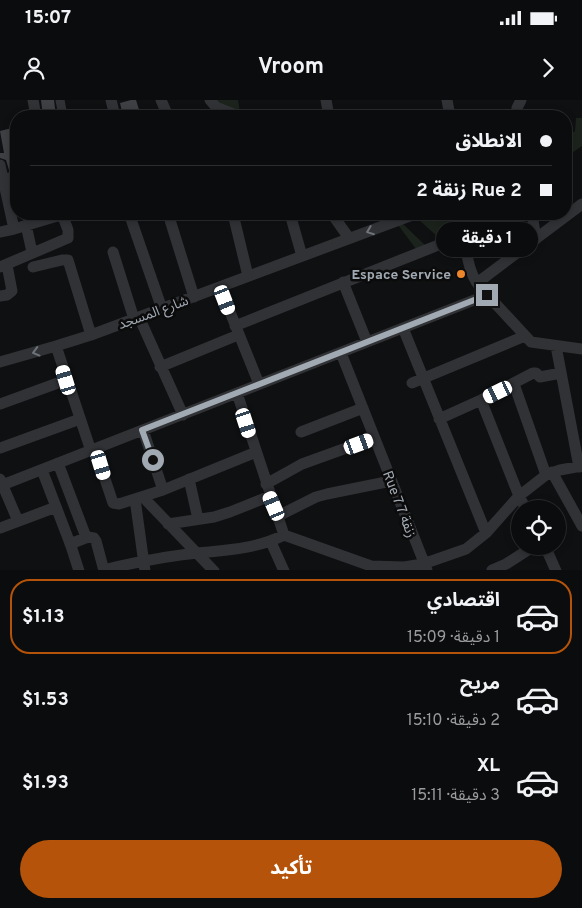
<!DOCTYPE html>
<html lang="ar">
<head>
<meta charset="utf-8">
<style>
	body { margin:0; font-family:Overpass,"Noto Sans Arabic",sans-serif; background:#191a1b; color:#f1f3f6; direction:rtl; height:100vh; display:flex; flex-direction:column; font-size:19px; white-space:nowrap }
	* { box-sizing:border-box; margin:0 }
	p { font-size:16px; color:#9a9b9d }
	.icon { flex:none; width:28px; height:28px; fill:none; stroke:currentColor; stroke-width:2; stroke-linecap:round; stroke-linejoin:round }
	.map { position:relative; height:470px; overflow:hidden; direction:ltr }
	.side { display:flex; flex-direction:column; background:#0b0c0d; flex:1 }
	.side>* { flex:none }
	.hud { position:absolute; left:10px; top:10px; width:562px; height:110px; border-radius:20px; box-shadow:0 2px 8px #0003,0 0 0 1px #2b2c2e; direction:rtl; display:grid; align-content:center; height:110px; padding:0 20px; background:#0b0c0d }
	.controls { position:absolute; left:511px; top:400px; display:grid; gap:10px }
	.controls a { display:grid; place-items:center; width:55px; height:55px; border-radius:50%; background:#0b0c0d; box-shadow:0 2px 8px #0003,0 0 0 1px #2b2c2e; font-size:25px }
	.end { position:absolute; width:22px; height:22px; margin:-11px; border:6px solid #a1a9b2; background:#111; box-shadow:0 0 0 2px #111 }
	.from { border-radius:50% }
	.bubble { position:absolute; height:35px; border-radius:18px; background:#0b0c0d; box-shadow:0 2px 8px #0003,0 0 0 1px #2b2c2e; font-size:16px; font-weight:700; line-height:35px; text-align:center; direction:rtl }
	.car { position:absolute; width:15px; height:30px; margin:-15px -8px; border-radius:6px; box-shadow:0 0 4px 1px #0007; background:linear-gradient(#fff 24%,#345 0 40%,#fff 0 76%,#345 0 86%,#fff 0) }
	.hud b { display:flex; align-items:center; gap:18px; height:48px; font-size:19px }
	.hud b+b { border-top:1px solid #2b2c2e }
	.hud i { width:12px; height:12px; background:#f1f3f6 }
	ul { padding:9px 0 0; list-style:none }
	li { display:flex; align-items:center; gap:15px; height:75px; margin:0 10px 8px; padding:0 10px; border:2px solid transparent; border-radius:20px }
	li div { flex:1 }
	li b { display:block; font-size:19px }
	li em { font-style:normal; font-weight:700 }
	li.on { border-color:#b45309 }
	li>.icon { width:45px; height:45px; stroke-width:1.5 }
	.primary-button { display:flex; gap:10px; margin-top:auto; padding:10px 20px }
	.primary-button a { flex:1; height:58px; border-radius:30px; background:#b45309; color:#fff; font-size:20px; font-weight:700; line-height:58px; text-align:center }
	.status { display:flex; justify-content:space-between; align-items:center; height:35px; padding:0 25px; background:#0b0c0d; direction:ltr }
	.status svg { height:14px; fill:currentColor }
	header { display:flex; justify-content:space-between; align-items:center; height:65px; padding:0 20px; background:#0b0c0d; font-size:22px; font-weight:700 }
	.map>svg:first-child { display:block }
</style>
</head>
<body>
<div class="status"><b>15:07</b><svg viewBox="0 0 49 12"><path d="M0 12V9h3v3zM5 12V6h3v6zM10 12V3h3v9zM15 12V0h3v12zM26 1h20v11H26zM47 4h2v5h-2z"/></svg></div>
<header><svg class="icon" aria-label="forward" viewBox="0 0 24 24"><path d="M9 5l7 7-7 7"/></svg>Vroom<svg class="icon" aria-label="person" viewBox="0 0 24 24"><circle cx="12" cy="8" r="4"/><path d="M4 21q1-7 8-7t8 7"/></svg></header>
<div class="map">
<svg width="582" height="471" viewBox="0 0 582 471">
	<rect width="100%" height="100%" fill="#0f1011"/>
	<path fill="#1c231c" d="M217,0H238L240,12L219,5Z
		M576,18H582V46L566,57V37L575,31Z
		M436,114H452L454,132L439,138L419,120Z
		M402,123L425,145L416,149L398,125Z"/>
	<path fill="#3e4044" d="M41,0H54L56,16H43Z
		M131,0H136L141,16H123L120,3Z
		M16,27V69L9,70L6,60L0,58V53H4L0,31Z"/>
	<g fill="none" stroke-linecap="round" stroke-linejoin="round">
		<path stroke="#313236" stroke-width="9" d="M60,0L63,16"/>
		<path stroke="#313236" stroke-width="11" d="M33,0L36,16
			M111,0L115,16
			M161,0L168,16
			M210,0L216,7L239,16
			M326,0L328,11
			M447,0L450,16
			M516,16L517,8L521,0
			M0,65L14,129
			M3,80L16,76
			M179,114L171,116L170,120L194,197
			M233,114L248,176
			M290,114L302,156
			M332,114L349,138
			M463,114C466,137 464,168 480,187L531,242L582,249
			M532,114L536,139
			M131,119L162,209
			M26,125L32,152
			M0,132L14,129L64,114
			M113,152L134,219
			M0,167L68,138V130L62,114
			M33,167L62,160H68L91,235
			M343,182L367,242
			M477,183L582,104
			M220,187L259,284
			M0,196L7,195L12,191L7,165
			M139,217L183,315
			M235,226L466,134
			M403,228L486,433
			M56,246L91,351
			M556,246L579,367
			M341,253L427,470
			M0,262L56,246L91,235L415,114
			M160,267L238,235
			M412,283L525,236
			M514,284L546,375
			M237,293L284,435
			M481,300L519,396L526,409
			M0,304L66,280
			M439,319L481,300L533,273H536L540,277L561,273
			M301,332L363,308
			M0,348L80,319
			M95,349L113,403L119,404L163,390L143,330
			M58,363L86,437
			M42,370L71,446L79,471
			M552,372L582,426
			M0,379L18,421
			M189,379L198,419
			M266,384L302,364L374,338
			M0,386L487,195
			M163,390L256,352
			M143,397L214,471
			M135,399L145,471
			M278,416L316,397L327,394L391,381
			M168,424L214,417L230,412L270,396
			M0,428L56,407
			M271,442L284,471
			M70,444L88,437L94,438L96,441L103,467L107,469C137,462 167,456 198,453C228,450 256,449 284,435L371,466
			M545,446L556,471
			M492,470L506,464L534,446
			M372,471L371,466L404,467L423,464L466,449L486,433L519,396L546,375L560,370L582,366"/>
	</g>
	<defs><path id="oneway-chevron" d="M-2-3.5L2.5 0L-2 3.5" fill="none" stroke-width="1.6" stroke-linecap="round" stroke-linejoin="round" transform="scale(1.25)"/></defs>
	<g stroke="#6f737a">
		<use href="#oneway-chevron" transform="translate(370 131) rotate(159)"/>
		<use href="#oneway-chevron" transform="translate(36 252) rotate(165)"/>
	</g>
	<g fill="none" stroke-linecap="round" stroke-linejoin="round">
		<path stroke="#a1a9b2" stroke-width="6" d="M153,360L142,330L487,195"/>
	</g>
	<circle fill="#ed862b" stroke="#0b0b0c" stroke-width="2" cx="461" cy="174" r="5"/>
	<g text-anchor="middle" stroke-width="5" stroke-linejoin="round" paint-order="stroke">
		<g font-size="14" font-weight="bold" fill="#a1a9b2" stroke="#0b0b0c" text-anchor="end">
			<text x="451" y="179">Espace Service</text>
		</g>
		<g font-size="14" fill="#a1a9b2" stroke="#0b0b0c">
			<text transform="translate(153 212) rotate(-20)" y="5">شارع المسجد</text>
			<text transform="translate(400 404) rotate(69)" y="5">Rue 7 زنقة 7</text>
		</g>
	</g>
</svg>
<div class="controls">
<a><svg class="icon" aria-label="locate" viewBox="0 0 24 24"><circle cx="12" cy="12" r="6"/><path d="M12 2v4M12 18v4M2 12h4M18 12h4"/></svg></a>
</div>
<i class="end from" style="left:153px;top:360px"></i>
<i class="end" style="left:487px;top:195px"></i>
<div class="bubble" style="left:436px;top:122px;width:102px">1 دقيقة</div>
<i class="car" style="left:225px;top:200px;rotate:159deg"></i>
<i class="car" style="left:66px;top:280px;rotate:343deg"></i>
<i class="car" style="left:498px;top:292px;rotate:244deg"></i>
<i class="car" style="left:246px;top:323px;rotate:162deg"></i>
<i class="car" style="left:359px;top:344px;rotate:70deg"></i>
<i class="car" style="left:101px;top:365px;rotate:163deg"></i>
<i class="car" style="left:274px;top:406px;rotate:337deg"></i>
<div class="hud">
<b><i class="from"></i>الانطلاق</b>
<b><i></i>Rue 2 زنقة 2</b>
</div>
</div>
<section class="side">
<ul>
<li class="on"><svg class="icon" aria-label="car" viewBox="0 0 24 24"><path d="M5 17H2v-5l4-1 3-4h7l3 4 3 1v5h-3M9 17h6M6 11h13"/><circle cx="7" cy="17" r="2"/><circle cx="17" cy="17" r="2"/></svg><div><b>اقتصادي</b><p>1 دقيقة · 15:09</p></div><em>$1.13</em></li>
<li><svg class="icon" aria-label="car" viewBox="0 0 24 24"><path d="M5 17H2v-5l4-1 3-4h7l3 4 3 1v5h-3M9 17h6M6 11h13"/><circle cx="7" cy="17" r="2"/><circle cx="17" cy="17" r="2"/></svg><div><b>مريح</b><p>2 دقيقة · 15:10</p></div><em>$1.53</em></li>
<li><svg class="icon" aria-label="car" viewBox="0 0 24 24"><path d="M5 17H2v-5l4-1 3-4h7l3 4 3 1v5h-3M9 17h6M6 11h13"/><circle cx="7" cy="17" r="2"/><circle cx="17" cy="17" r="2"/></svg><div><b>XL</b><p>3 دقيقة · 15:11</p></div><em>$1.93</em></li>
</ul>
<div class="primary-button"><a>تأكيد</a></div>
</section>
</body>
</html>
